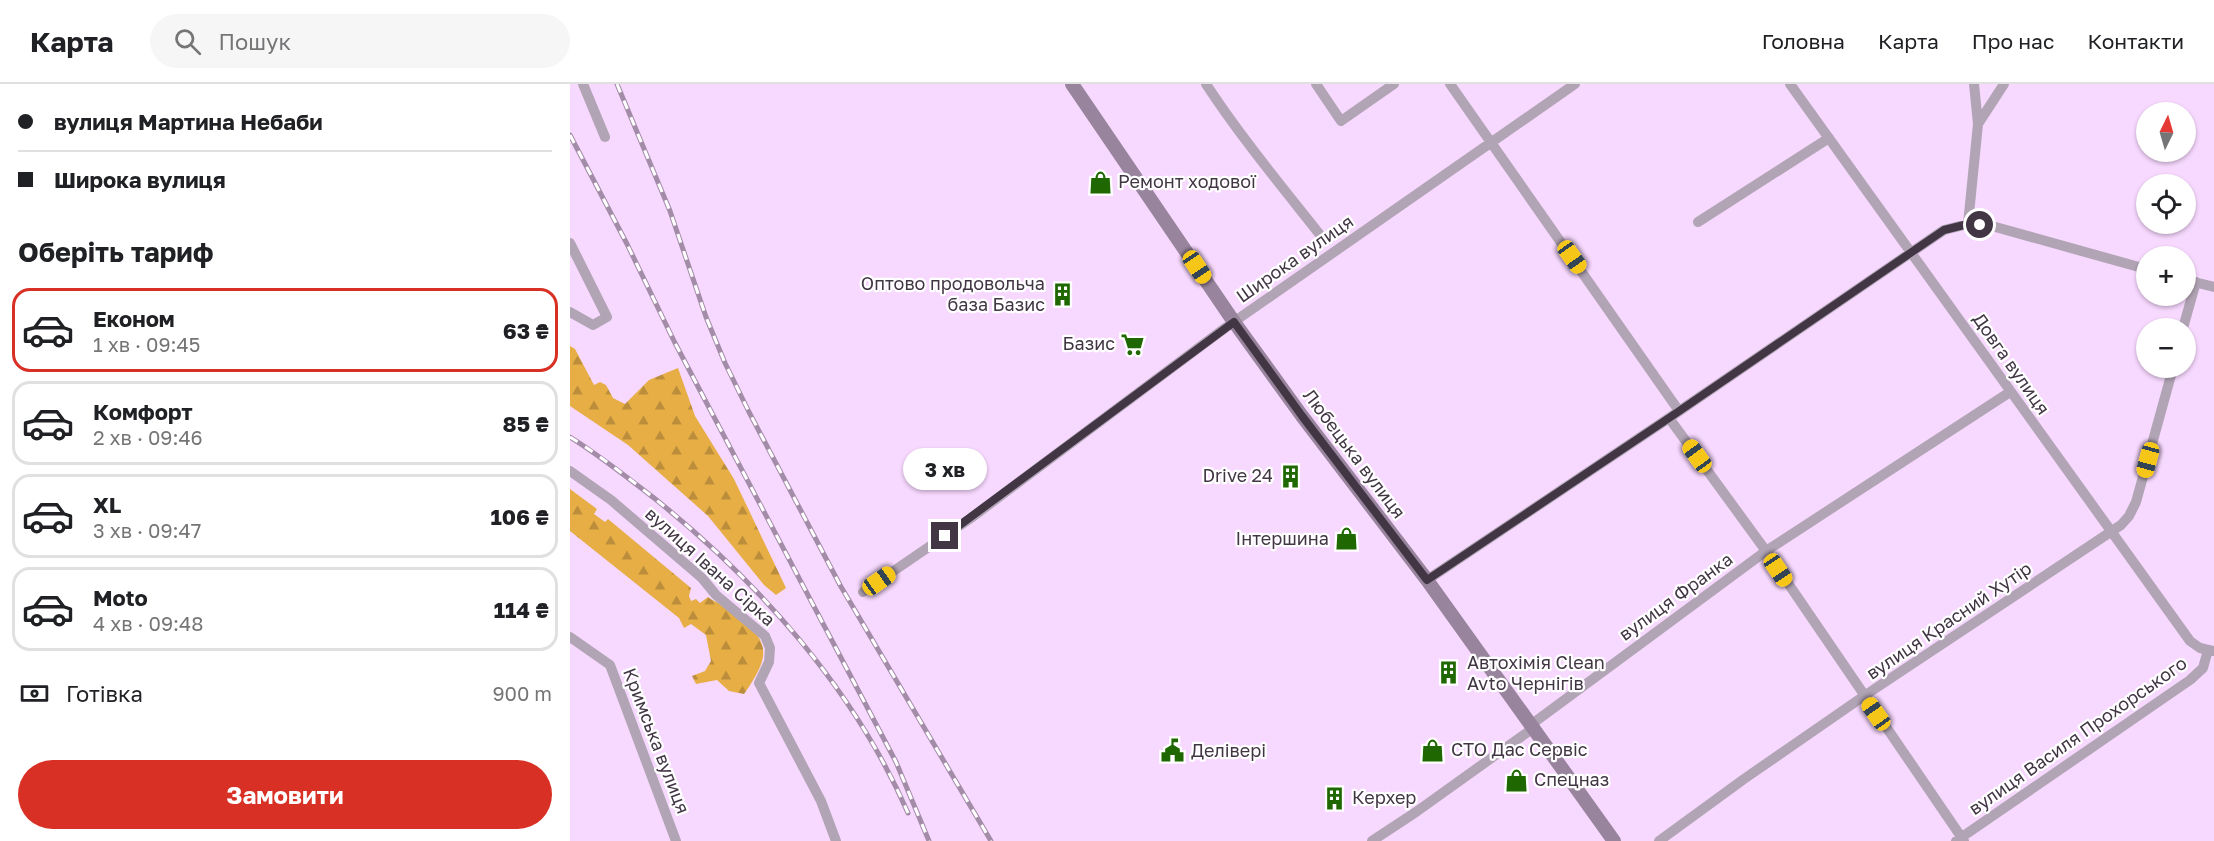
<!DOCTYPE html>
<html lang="uk">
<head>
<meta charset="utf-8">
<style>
	body { margin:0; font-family:"Golos Text",sans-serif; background:#f6f6f6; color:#202124; height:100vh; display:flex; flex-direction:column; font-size:22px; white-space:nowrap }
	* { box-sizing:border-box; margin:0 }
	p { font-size:20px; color:#757577 }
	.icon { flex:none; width:33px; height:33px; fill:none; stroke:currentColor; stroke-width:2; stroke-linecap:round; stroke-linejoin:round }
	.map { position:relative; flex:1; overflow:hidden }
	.sheet { display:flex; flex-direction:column; background:#fff; width:570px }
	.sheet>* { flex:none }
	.top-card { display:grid; align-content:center; height:132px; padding:0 18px; background:#fff }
	.needle { width:39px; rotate:5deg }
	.fabs { position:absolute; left:1566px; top:18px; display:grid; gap:12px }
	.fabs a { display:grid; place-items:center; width:60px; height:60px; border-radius:50%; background:#fff; box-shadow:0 2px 4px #0004; font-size:30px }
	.end { position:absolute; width:27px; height:27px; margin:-14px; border:8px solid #423645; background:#fff; box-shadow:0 0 0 3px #fff }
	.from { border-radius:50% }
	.bubble { position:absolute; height:42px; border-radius:21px; background:#fff; box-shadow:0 2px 4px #0004; font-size:20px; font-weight:700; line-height:42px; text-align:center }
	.car { position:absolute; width:18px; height:36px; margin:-18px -9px; border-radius:8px; box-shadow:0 0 4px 2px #0007; background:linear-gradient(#f5c518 24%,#345 0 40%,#f5c518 0 76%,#345 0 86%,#f5c518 0) }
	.top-card b { display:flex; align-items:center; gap:21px; height:57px; font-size:22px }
	.top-card b+b { border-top:2px solid #e0e0e0 }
	.top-card i { width:15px; height:15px; background:#202124 }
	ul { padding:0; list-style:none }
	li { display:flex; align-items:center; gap:18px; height:84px; margin:0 12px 9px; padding:0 6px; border:3px solid #e0e0e0; border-radius:18px }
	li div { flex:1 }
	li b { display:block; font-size:22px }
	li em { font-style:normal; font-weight:700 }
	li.on { border-color:#d93025 }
	li>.icon { width:54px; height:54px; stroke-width:1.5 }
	h2 { padding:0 18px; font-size:27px; line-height:72px }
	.pay { display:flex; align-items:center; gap:15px; height:66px; padding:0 18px; font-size:22px }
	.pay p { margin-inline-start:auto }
	.button { display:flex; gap:12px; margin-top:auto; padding:12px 18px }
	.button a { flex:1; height:69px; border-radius:36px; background:#d93025; color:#fff; font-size:24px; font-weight:700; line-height:69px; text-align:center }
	header { display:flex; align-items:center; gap:36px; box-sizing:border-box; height:84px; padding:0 30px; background:#fff; border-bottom:2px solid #e0e0e0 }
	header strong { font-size:28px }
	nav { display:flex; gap:33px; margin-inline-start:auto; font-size:21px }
	.search { width:420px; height:54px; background:#f6f6f6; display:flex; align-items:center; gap:15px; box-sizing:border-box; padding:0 21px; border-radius:33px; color:#757577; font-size:22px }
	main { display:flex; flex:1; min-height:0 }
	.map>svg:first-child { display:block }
</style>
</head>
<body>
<header>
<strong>Карта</strong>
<div class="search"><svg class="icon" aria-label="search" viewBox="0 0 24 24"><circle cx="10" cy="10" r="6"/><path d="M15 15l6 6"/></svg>Пошук</div>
<nav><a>Головна</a><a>Карта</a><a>Про нас</a><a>Контакти</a></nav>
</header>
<main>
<section class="sheet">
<div class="top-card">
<b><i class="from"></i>вулиця Мартина Небаби</b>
<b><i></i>Широка вулиця</b>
</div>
<h2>Оберіть тариф</h2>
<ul>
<li class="on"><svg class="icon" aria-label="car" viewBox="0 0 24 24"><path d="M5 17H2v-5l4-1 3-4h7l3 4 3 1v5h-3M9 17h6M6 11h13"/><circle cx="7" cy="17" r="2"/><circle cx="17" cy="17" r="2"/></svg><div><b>Економ</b><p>1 хв · 09:45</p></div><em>63 ₴</em></li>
<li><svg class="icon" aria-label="car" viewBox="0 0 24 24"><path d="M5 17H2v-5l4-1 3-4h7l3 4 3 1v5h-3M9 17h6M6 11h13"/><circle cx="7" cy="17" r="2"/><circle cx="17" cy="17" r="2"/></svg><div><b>Комфорт</b><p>2 хв · 09:46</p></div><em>85 ₴</em></li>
<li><svg class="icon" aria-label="car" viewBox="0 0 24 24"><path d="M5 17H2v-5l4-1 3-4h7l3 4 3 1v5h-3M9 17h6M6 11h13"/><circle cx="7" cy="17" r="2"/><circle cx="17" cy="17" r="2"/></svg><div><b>XL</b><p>3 хв · 09:47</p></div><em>106 ₴</em></li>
<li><svg class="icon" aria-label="car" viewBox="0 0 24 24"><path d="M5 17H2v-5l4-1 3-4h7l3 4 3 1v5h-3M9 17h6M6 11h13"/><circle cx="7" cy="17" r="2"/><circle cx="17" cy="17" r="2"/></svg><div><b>Moto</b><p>4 хв · 09:48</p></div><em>114 ₴</em></li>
</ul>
<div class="pay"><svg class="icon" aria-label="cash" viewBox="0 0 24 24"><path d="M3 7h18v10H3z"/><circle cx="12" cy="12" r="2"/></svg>Готівка<p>900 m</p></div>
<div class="button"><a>Замовити</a></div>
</section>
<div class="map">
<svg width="1644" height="757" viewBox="0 0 1644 757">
	<defs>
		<pattern id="forest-firs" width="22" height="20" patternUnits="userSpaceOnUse" patternTransform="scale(1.5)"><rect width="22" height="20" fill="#e6ae45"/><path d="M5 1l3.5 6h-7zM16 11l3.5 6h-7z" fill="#bc8e3b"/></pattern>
	</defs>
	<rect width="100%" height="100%" fill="#f7d8fe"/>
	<path fill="url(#forest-firs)" d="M0,262L5,265L24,301L30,298L36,301L43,314L55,320L79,296L108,284L125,332L164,395L216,504L206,511L194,501L138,432L58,361L0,322Z
		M0,405L27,425L24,430L35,438L38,435L121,504L119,512L121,517L126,515L130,519L138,513C145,519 152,519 158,524C198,556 205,566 174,610L159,607L147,596L126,600L122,592L135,587L141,577L136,551L121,540L114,544L109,534L0,447Z"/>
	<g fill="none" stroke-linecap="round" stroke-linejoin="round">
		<path stroke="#b1a4b5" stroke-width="10" d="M13,0L35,53
			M636,0C672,55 714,105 755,157
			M746,0L771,37L824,0
			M880,0L1109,327
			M1220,0L1620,557L1630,564L1644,567
			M1408,40L1434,0
			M1128,138L1259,54
			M1398,140L1408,40L1404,0
			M0,159L37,233L23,241L0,228
			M1616,196L1644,203
			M1613,244L1626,198
			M1099,334L1196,467L1394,757
			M0,387L41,416L132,494L146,511L195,552L200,564L199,578L189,599L251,717L266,757
			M857,496L1099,334L1374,146L1398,140L1422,142L1576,185
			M293,508L401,434L655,244L1005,0
			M0,553L40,581L106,757
			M802,757L846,728L948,655L962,645L966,637L1196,467L1440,308
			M1089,757L1174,695L1294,612L1551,441L1559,432L1566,418L1603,284
			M1386,757L1620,596L1633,584L1638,566"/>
		<path stroke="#98859d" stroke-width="14" d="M502,0L664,238L732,332L857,496L1044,757"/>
		<defs>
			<path id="rail" d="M47,0L100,127L136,233L155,279L179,328L270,501L421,757
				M0,51L57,160L105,259L326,678L359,757
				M0,353C29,371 57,393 84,414C189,498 284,605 338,729"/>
		</defs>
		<use href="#rail" stroke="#a28ca7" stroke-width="5"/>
		<use href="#rail" stroke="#fff" stroke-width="3" stroke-dasharray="9" stroke-linecap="butt"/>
	</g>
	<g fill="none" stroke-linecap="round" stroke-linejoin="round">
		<path stroke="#423645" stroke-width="8" d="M375,452L664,238L732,332L857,496L1099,334L1374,146L1398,140L1410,141"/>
	</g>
	<defs>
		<symbol id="shop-bare" viewBox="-9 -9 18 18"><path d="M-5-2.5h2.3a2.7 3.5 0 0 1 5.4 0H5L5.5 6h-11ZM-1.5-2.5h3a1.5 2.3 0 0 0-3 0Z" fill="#1f6801" stroke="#fff" stroke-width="2.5" paint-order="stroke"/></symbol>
		<symbol id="building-bare" viewBox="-9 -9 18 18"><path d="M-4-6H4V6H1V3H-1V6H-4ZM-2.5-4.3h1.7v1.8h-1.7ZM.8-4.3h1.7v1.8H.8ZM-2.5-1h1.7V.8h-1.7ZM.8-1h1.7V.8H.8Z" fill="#1f6801" stroke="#fff" stroke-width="2.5" paint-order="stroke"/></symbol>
		<symbol id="supermarket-bare" viewBox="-9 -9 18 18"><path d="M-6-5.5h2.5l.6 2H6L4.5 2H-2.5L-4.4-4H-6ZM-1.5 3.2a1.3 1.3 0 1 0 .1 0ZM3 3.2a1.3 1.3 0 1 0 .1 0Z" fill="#1f6801" stroke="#fff" stroke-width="2.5" paint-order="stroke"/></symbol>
		<symbol id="civic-bare" viewBox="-9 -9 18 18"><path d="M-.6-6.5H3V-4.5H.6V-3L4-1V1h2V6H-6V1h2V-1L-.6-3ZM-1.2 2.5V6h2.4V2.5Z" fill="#1f6801" stroke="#fff" stroke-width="2.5" paint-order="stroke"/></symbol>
	</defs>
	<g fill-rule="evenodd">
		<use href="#shop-bare" x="514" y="82" width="33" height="33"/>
		<use href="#building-bare" x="476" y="194" width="33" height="33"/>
		<use href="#supermarket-bare" x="546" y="244" width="33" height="33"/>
		<use href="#building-bare" x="704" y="376" width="33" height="33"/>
		<use href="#shop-bare" x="760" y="438" width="33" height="33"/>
		<use href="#building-bare" x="862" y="572" width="33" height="33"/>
		<use href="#shop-bare" x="846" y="650" width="33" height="33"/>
		<use href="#civic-bare" x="586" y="650" width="33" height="33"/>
		<use href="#shop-bare" x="930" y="680" width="33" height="33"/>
		<use href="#building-bare" x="748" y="698" width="33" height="33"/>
	</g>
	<g text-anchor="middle" stroke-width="4.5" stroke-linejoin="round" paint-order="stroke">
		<g font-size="18" fill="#423645" stroke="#fff" text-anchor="start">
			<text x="548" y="104">Ремонт ходової</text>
			<text x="475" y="206" text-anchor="end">Оптово продовольча<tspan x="475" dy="21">база Базис</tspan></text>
			<text x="545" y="266" text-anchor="end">Базис</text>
			<text x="703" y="398" text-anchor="end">Drive 24</text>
			<text x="759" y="461" text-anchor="end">Інтершина</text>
			<text x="897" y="585">Автохімія Clean<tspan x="897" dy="21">Avto Чернігів</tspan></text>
			<text x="881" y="672">СТО Дас Сервіс</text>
			<text x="621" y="673">Делівері</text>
			<text x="964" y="702">Спецназ</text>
			<text x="782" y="720">Керхер</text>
		</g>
		<g font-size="18" fill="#423645" stroke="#fff">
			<text transform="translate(725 175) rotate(-35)" y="6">Широка вулиця</text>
			<text transform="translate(1441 280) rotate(55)" y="6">Довга вулиця</text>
			<text transform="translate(784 370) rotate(53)" y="6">Любецька вулиця</text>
			<text transform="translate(140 483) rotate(42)" y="6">вулиця Івана Сірка</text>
			<text transform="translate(1106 513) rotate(-36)" y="6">вулиця Франка</text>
			<text transform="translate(1379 537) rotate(-34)" y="6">вулиця Красний Хутір</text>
			<text transform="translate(1508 652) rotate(-35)" y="6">вулиця Василя Прохорського</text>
			<text transform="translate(86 657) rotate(69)" y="6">Кримська вулиця</text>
		</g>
	</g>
</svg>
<div class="fabs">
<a><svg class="needle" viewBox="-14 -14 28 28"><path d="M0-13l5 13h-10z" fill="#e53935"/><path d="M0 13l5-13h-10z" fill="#757577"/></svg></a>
<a><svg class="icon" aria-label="locate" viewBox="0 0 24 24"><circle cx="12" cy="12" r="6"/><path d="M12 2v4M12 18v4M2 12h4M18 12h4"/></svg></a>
<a>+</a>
<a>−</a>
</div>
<i class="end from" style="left:1410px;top:141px"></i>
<i class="end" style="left:375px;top:452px"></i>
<div class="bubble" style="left:333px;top:364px;width:84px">3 хв</div>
<i class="car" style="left:1002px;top:173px;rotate:145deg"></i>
<i class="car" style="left:627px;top:183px;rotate:146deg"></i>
<i class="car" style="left:1127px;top:372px;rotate:324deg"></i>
<i class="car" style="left:1578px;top:376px;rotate:195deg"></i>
<i class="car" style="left:1208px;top:486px;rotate:146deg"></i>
<i class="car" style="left:309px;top:497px;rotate:55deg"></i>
<i class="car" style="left:1306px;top:630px;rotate:325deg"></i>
</div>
</main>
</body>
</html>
